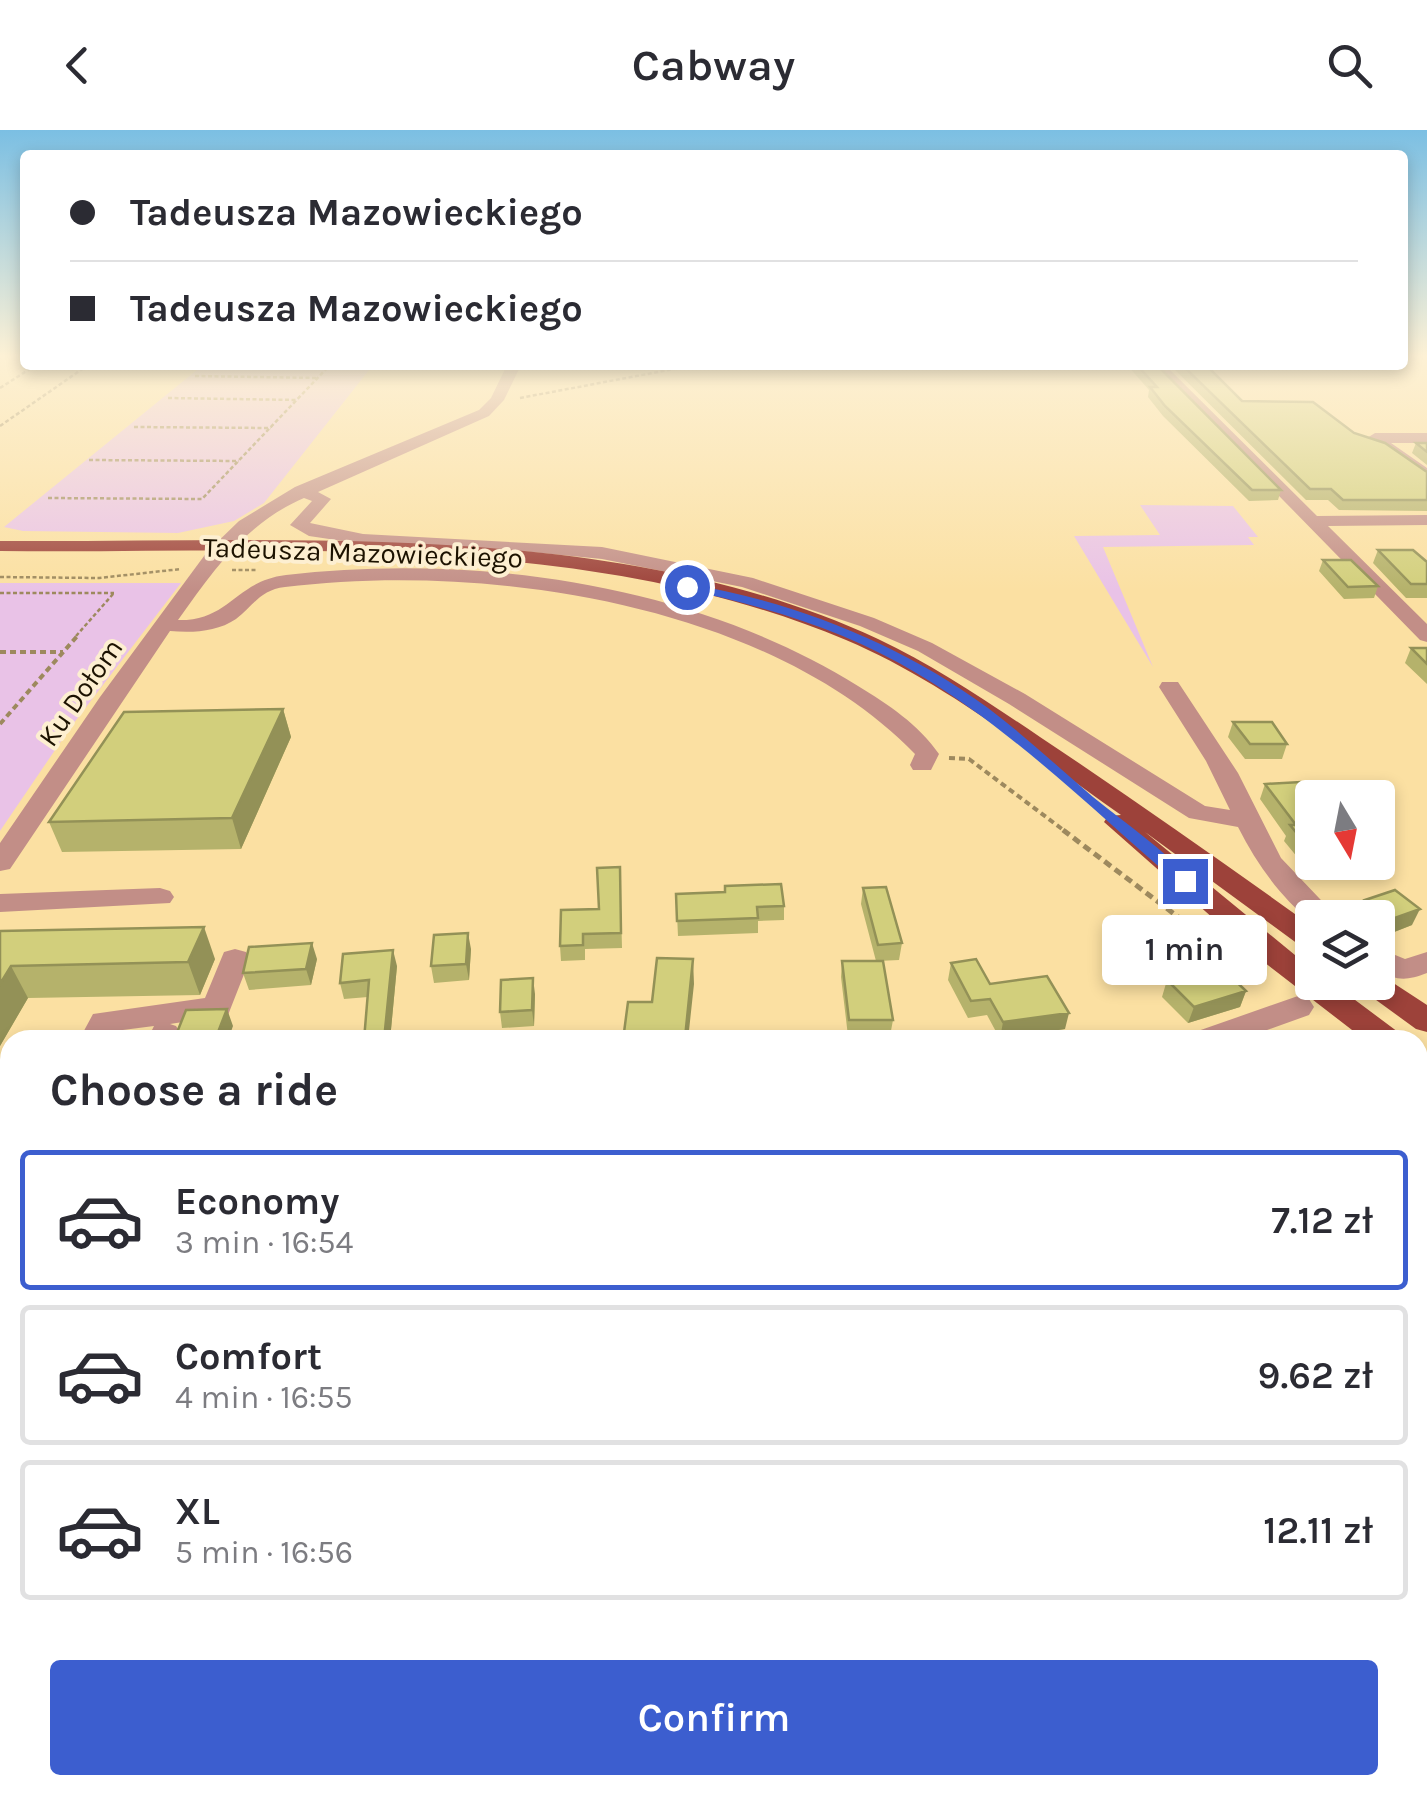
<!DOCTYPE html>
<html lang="en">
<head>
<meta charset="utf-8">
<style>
	body { margin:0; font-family:Karla,sans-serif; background:#f2f2f3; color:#2b2b33; height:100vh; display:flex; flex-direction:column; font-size:38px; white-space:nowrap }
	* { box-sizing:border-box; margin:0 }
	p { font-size:32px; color:#7c7c81 }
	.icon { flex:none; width:55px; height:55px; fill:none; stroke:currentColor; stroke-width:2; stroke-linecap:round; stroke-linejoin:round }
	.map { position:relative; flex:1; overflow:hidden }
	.panel { position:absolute; left:0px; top:900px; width:1428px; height:765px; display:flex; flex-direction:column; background:#fff; border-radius:30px 30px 0 0; box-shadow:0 5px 15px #0003 }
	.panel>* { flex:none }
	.hud { position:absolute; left:20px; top:20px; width:1388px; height:220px; border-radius:10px; box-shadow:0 5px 15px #0003; display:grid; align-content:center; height:220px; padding:0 50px; background:#fff }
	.needle { width:65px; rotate:170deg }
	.controls { position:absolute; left:1295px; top:650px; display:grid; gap:20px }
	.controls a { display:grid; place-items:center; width:100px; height:100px; border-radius:10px; background:#fff; box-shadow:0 5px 15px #0003; font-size:50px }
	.end { position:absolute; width:45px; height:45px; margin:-22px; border:12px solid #3c5ecf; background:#fff; box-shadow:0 0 0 5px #fff }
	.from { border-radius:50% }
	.bubble { position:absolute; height:70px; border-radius:10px; background:#fff; box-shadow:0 5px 15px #0003; font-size:32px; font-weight:600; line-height:70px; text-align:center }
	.hud b { display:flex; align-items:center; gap:35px; height:95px; font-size:38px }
	.hud b+b { border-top:2px solid #e1e1e2 }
	.hud i { width:25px; height:25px; background:#2b2b33 }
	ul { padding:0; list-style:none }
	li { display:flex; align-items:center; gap:30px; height:140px; margin:0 20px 15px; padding:0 30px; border:5px solid #e1e1e2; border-radius:10px }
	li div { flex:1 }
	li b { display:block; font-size:38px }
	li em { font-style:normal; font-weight:600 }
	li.current { border-color:#3c5ecf }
	li>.icon { width:90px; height:90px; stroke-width:1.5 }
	h2 { padding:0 50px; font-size:45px; line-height:120px }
	.action { display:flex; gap:20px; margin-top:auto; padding:20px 50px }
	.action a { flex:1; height:115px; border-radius:10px; background:#3c5ecf; color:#fff; font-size:40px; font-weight:600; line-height:115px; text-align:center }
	header { display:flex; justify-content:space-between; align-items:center; height:130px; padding:0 50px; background:#fff; font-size:45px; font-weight:600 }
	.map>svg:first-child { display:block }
</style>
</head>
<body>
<header><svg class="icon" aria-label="back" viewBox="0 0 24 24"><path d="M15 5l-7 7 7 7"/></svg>Cabway<svg class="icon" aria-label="search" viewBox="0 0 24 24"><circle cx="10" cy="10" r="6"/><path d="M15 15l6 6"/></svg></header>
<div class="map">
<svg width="1427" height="1665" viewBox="0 0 1427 1665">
	<rect width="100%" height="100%" fill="#fbe0a2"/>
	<path fill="#e9c2e7" d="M203,235H373L264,373L234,391L178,403L23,401L4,397Z
		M1140,375L1233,376L1258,407H1248L1254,415L1103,417L1153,537L1074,406L1160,405Z
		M0,453H181L70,598L0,701Z"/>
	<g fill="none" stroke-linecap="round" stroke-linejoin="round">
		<path stroke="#78cfdb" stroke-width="10" d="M1418,1031L1427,1028"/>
		<path stroke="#78cfdb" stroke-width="12" d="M0,1416L10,1413"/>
		<path stroke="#9d895e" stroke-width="2.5" stroke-dasharray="4 2.5" stroke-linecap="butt" d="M195,246L318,248
			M0,258L36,235
			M168,268L298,270
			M520,268L695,235
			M0,296L88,235
			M134,297L271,298
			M89,330L239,331
			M48,368L202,369L330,235
			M232,440H256
			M0,447L99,448L181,439
			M0,463H114
			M76,506L114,463"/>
		<path stroke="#9d895e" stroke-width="4" stroke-dasharray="6 4" stroke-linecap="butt" d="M0,522H63
			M0,594L79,504
			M949,628L969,629L1066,702"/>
		<path stroke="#9d895e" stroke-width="5" stroke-dasharray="8 5" stroke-linecap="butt" d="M1063,700L1259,848"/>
		<path fill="#c28e87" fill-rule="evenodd" d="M507,235H521L504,270L489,286L318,362L331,369L310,393L363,404L602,417L753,448L874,488L932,513L1025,564L1205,676L1230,680L1206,631L1159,557L1162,552H1178L1238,643L1281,728L1338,788H1312V793C1280,766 1257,735 1238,697L1189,688L1009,574L918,521L860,496L742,457L602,429L500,419L363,414L309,406L290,395L312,371L304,368C246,393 214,440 178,490C230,491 235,451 286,445C476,423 695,454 858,556C888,574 919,595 939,624L931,640H913L910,635L915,624C769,473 486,432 285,457C260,460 254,475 236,489C217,502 192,503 170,501L10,739L0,741V713L100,567L207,422L239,391L295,357L479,280L491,268Z
			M1151,235H1165L1317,386L1427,385V395L1328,396L1427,494V512L1420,510Z
			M1427,303V313H1391L1427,338V351L1367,308L1375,303Z
			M160,758L170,761L174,767L170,773L0,782V764Z
			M1378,818L1405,829L1427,822V843C1406,851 1397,851 1378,840Z
			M235,819L246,822L250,829L228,885L170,894L176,896L181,904L179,910H147L154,896L115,901L111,910H79L93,884L205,868L224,822Z
			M1298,866L1309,869L1314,877L1309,885L1239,910H1190L1195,902Z
			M0,951H10V975H0Z
			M10,1270V1310L0,1311V1271Z
			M1427,1541V1595L1418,1598V1545Z
			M110,1655H164L160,1665H106Z"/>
		<path fill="#9d423a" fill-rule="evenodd" d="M0,411C283,413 616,387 878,509C935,536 988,572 1040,607C1132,668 1222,732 1312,796V819L1302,817L1145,702L1312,839V852H1331L1398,902L1403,910H1365L1256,826L1104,692L1108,686L1121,685C1036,625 943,551 846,510C581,399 281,424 0,421Z
			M1378,843L1427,875V902L1416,899L1361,859L1357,852H1378Z
			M1418,921L1427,924V952L1418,949Z
			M1427,1312V1362L1418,1366V1315Z
			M764,1655H845L840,1665H760Z"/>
	</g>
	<path fill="#b5b26b" d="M1127,235H1157L1281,360L1278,370L1249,371L1163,286L1148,267L1149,260Z
		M1170,235H1206L1242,271L1354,303L1427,342V381L1339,380L1328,370H1306Z
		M1416,313H1427V335L1412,323Z
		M1378,420L1427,432V468H1406L1373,433Z
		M1323,430L1378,456L1374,468L1344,469L1319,441Z
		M1411,518H1427V554L1405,533Z
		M283,579L291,607L241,719L62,722L49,692Z
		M1233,592L1287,614L1282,629H1245L1228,607Z
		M1265,654L1312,668V732H1321L1303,734L1284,711L1286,706L1260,669Z
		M620,737L622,818L585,819V830L561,831L560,816L599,779Z
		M863,758L902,813L899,830L878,831L893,890L890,906H848L841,847L842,831H876L861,774Z
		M676,764L784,776V790L758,791V803L678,806Z
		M1365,770L1412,795L1384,806L1378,801V788H1360L1358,786Z
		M0,801L215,829L200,865L28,868L0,916Z
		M471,819L469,850L434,853L431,836Z
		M317,829L311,855L249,860L243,843Z
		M951,833L990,854L1065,899L1000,909L987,885L968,888L948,850Z
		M397,836L390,910H364L368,867L344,869L340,853Z
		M1167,850L1246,861L1240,877L1188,893L1162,867Z
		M535,864L534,896L502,898L500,882Z
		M0,996H10V1026H0Z
		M10,1109V1151L0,1152V1110Z
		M10,1435V1483L0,1473V1467Z
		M1183,1655H1267L1270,1665H1178V1661Z
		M1298,1655H1390L1406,1665H1301Z"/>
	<path fill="#939157" d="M283,579L291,607L241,719L232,688Z
		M1420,779L1412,795L1384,806L1392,789Z
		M204,797L215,829L200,865L188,832Z
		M468,803L471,819L469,850L466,834Z
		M312,813L317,829L311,855L306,839Z
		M393,820L397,836L390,910H384Z
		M693,829L694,854L688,910H685Z
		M11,836L28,868L0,916V854Z
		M533,848L535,864L534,896L532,880Z
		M1246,861L1240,877L1188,893L1194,877Z
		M227,879L233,896L228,910H215Z
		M1069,883L1065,899L1000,909L1003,892Z
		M10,1216V1247L0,1249V1231Z"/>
	<path fill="#d2cf7c" stroke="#939157" stroke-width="2.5" d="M1137,235H1157L1281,360H1252L1165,276L1150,257H1157Z
		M1182,235H1206L1242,271L1313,272L1354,303L1385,313L1427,342V370H1343L1331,359H1310Z
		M1416,313H1427V322Z
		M1378,420H1413L1427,432V454H1411Z
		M1323,430H1351L1378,456L1348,457Z
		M1411,518H1427V534Z
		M283,579L232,688L49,692L124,582Z
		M1233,592H1272L1287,614H1250Z
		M1301,652L1314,668H1312V718H1309L1290,695H1296L1265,654Z
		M620,737L621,803L583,804V815L560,816L561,780L599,779L597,738Z
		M781,754L784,776L757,777L758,788L677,791L676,764L725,762V756Z
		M886,757L902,813L878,815L863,758Z
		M1395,760L1420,779L1392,789L1365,770Z
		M204,797L188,832L11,836L0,854V801Z
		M468,803L466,834L431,836L434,805Z
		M312,813L306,839L243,843L249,817Z
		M393,820L384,910H364L369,850L340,853L343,824Z
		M657,828L693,829L685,908L623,910L628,872H652Z
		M976,829L990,854L1047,846L1069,883L1003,892L990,869L971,871L951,833Z
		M842,831H883L893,890H849Z
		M1218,834L1246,861L1194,877L1167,850Z
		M533,848L532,880L500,882L501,850Z
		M227,879L215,910H174L186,880Z
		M0,996H10V1018H0Z
		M10,1108V1135L0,1136V1110Z
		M1427,1120V1210L1418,1221V1130Z
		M10,1179V1216L8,1230L0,1231V1181Z
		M10,1435V1470L0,1471V1467Z
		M10,1563V1634H8Z
		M1189,1655H1267L1270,1665H1191Z
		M1314,1655H1390L1403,1657L1406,1665H1318Z"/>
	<linearGradient id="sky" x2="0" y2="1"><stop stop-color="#7bbfe3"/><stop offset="0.49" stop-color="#fdf1d5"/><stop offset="1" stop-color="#fdf1d5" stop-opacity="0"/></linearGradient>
	<rect width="1427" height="461" fill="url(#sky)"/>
	<path fill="#3c5ecf" d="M687,454C793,471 901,514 988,578C1024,605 1058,637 1093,667C1126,694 1164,719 1192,751L1179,754C1095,682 1014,601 918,544C846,500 765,476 683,459Z"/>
	<g text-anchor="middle" stroke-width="8" stroke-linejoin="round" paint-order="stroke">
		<g font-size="28" fill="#1c1200" stroke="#fdefd1">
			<text transform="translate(363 422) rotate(2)" y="10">Tadeusza Mazowieckiego</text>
			<text transform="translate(80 562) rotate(-55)" y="10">Ku Dołom</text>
		</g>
	</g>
</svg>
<div class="controls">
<a><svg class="needle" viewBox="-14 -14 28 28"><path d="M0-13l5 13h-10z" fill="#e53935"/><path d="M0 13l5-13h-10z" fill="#7c7c81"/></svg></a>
<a><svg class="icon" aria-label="layers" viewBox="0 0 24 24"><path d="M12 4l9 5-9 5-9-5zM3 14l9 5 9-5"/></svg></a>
</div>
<i class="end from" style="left:687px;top:457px"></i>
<i class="end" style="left:1185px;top:751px"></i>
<div class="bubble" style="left:1102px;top:785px;width:165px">1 min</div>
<div class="hud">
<b><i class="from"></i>Tadeusza Mazowieckiego</b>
<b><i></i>Tadeusza Mazowieckiego</b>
</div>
<section class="panel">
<h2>Choose a ride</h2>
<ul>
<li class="current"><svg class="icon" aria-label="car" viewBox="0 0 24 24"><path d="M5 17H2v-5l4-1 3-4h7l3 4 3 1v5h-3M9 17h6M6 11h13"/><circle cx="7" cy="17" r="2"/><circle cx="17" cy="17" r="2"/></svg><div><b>Economy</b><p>3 min · 16:54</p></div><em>7.12 zł</em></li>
<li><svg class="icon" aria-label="car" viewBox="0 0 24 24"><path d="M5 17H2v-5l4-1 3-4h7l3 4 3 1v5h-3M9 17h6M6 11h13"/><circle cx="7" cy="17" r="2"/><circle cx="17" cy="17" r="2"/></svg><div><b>Comfort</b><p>4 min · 16:55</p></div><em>9.62 zł</em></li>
<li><svg class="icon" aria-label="car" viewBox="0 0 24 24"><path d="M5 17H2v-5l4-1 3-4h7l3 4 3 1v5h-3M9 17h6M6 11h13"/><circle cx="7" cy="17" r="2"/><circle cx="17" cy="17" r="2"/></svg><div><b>XL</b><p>5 min · 16:56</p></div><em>12.11 zł</em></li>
</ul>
<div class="action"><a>Confirm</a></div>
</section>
</div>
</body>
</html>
